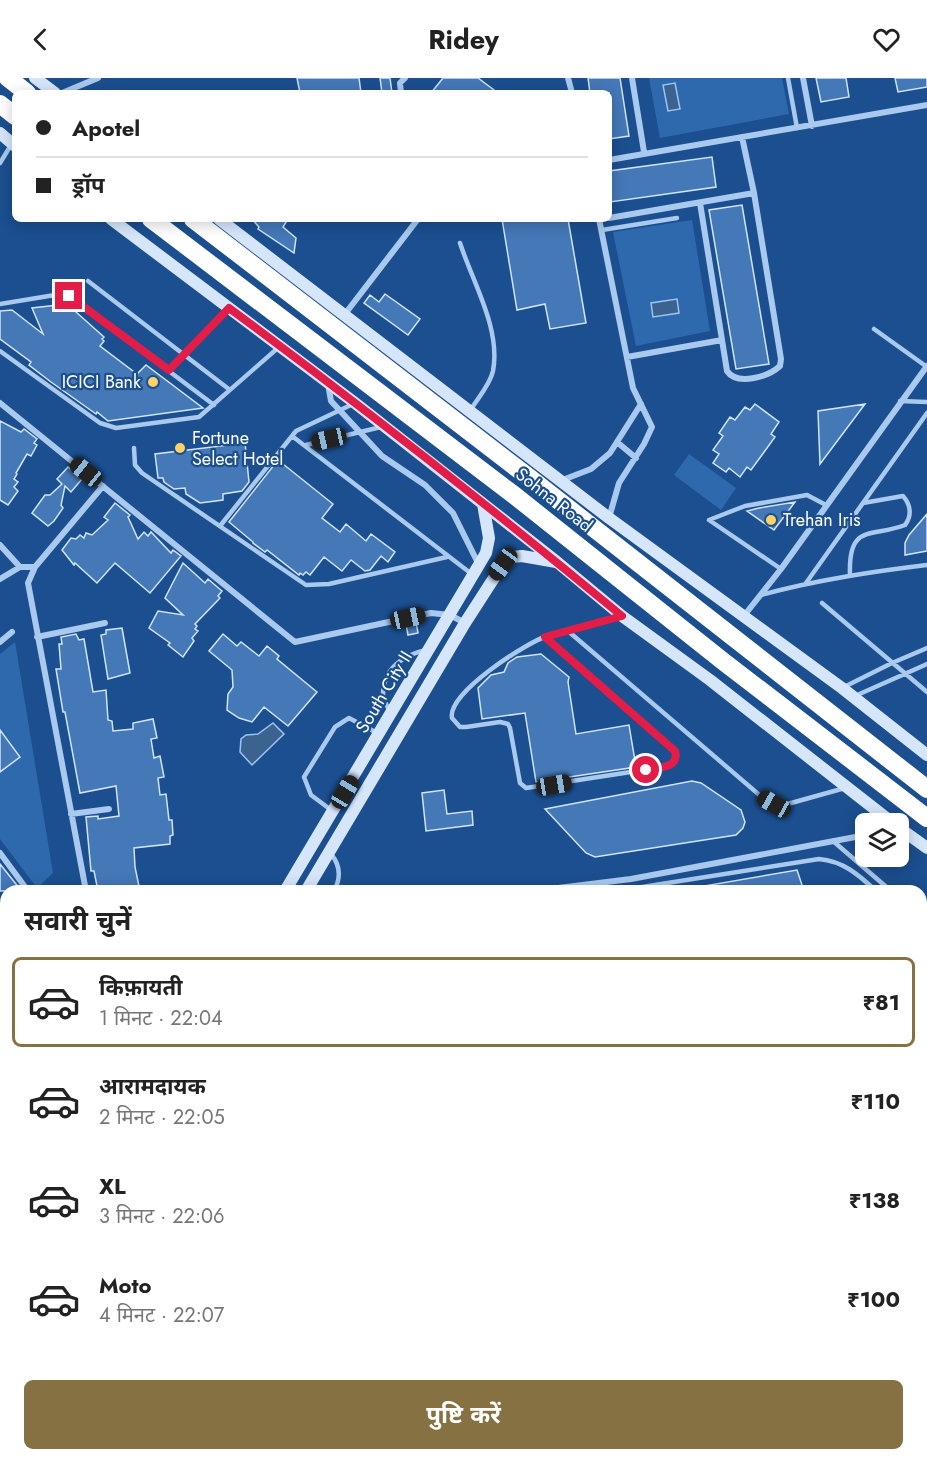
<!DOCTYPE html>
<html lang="hi">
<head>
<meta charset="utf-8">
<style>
	body { margin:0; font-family:Jost,"Noto Sans Devanagari",sans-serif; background:#f2f2f2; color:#222; height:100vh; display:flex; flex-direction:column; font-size:22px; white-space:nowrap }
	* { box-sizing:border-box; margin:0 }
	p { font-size:20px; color:#767676 }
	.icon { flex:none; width:33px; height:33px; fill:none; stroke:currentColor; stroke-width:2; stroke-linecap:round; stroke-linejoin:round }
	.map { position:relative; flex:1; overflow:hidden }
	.details { position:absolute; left:0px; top:807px; width:927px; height:576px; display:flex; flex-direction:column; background:#fff; border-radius:18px 18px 0 0; box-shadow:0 3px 15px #0003 }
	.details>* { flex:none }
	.banner { position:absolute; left:12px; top:12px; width:600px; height:132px; border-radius:9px; box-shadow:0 3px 15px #0003; display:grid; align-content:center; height:132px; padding:0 24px; background:#fff }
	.fabs { position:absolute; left:855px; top:735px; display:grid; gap:12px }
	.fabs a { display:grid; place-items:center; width:54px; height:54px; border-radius:9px; background:#fff; box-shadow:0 3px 15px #0003; font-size:30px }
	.end { position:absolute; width:27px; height:27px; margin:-14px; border:8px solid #e11d48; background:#fff; box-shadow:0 0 0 3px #fff }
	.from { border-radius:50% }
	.car { position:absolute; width:18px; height:36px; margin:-18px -9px; border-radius:8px; box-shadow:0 0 4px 2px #0007; background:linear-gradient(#222 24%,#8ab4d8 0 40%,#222 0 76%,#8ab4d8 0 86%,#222 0) }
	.banner b { display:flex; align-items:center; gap:21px; height:57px; font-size:22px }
	.banner b+b { border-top:2px solid #e0e0e0 }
	.banner i { width:15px; height:15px; background:#222 }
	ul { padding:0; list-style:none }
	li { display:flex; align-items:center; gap:18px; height:90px; margin:0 12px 9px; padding:0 12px; border:3px solid transparent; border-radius:9px }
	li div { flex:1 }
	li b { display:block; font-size:22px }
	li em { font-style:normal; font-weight:700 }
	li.current { border-color:#857141 }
	li>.icon { width:54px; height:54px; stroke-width:1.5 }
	h2 { padding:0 24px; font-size:27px; line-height:72px }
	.cta { display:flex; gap:12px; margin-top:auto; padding:12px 24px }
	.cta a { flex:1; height:69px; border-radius:9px; background:#857141; color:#fff; font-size:24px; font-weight:700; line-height:69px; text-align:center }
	header { display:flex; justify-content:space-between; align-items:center; height:78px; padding:0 24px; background:#fff; font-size:27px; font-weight:700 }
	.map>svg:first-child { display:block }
</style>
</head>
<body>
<header><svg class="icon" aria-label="back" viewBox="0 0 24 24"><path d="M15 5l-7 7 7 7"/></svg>Ridey<svg class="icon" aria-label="heart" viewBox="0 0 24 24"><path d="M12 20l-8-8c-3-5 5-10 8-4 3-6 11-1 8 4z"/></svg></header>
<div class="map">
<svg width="927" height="1383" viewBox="0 0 927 1383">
	<rect width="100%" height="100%" fill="#1b4f8f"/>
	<path fill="#2e69ad" d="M649,0H782L789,36L660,60Z
		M692,142L710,253L636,268L613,154Z
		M689,376L736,410L721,432L674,397Z
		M15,564L53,795L37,810L0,761V576Z
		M921,1112L927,1117V1377L920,1383H531L529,1377H921Z
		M0,1194L6,1198V1255L0,1267Z"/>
	<path fill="#3c6290" stroke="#9cc4f0" stroke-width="1.5" d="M675,5L680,31L668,33L663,7Z
		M677,221L679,235L653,239L651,225Z
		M273,645L284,656L252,687L240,674L241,661L246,657L258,656Z
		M837,1377H883L886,1383H841Z"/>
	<path fill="#4478b7" stroke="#cfe3fa" stroke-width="1.5" d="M297,0H359L361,15H300Z
		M380,0H390L392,15H382Z
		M443,0H478L498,15H431Z
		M588,0H620L629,58L609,61V15H590Z
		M816,0H846L849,19L821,24Z
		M895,0H927V9L898,14Z
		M712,79L716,109L610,124L609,93Z
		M742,127L769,286L736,291L709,132Z
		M252,141H288L283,149L296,160L294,175L258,151L259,149Z
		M502,141H568L586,245L550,251L545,226L517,232Z
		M385,216L420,241L408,257L364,225L370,217L379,224Z
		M67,226L104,259L102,261L104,263L100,268L137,296L146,287L203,330L108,343L97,334L96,336L51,304L29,287L31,284L0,261V233L12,232L43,256L32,230Z
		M755,326L779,344L771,356L775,359L751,392L747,389L740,399L729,390L726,394L713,385L719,376L713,372L723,358L719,355L730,339L735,342L745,329L750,332Z
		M865,326L820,386L818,333Z
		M0,343L21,354L24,351L37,361L34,365L37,367L31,378L27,376L16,395L17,396L14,401L18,404L14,409L18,413L8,427L0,422Z
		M245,365L249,404L242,413L223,416V422L200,425L186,416L185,410L174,411L164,404L163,400H158L155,376Z
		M278,382L333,426L322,440L340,454L346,446L366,463L371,456L395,474L388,484L381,478L370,492L365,493L351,482L342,493L324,479L310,497L306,494L303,497L300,495L299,497L267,472L265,474L253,465V464L229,444Z
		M68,389L82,401L71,414L65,408L61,427L63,430L54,443L48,448L32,435L45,417H50L62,406L57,401Z
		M795,424L774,452L747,433L759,430Z
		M115,425L130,437L128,439L138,461L144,454L148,458L151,454L171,475L173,472L181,478L150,515L115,485L97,505L75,485L74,487L62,472L71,460L76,461L80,457L84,460L86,455L92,457L108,442L104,439Z
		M927,436V473L905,477V465L909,457Z
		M183,485L205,505L208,501L222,513L218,518L220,520L195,546L197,548L195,551L198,553L192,560L194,563L183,579L168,567L170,565L149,550L158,533L183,537L165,520Z
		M416,544L418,555L408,557L406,546Z
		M122,550L130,595L108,601L101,557L106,556V552Z
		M76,556L79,562L84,561L93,614L106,612L108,642L112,643L113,653L133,651V645L153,641L157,660L151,661L154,680L160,678L164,699L158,700L160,717L166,716L169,742H172L173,757L170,758V766L134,770L135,789L140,813H98L94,793H91L86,739L98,738V741L119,738L116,708L80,715L65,634H63L56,591H61L59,566H62L61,559Z
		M223,556L237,568L241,564L259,578L267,568L279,578L277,581L317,614L288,648L264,629L252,644L239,640L227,632L228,616L233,609L232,592L209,573Z
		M541,576L569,599L568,604L576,656L629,647L636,689L536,704L525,635L482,641L478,610L491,597L504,594L508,585L517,579Z
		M0,652L20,679L0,694Z
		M692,703L701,705L741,732L745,744L743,750L736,757L595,779L586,775L545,731Z
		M444,712L447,736L472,733L473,747L426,753L422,715Z
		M0,786L20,811L21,813H0Z
		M797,792L804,813H705L704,808Z"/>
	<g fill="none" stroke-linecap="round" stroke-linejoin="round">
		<path stroke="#3d69a0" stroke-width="6" stroke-dasharray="6 3" stroke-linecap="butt" d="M921,1325L927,1331"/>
		<path stroke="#a9c9ee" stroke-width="4.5" d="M788,0L797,50
			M0,85L11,67
			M602,152L677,140
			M460,165C473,205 501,251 493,293C490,307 477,321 470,333
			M88,203L230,312
			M0,226L61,216L69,218L214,327
			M874,251L927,289
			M0,273L100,345L116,350L199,339L279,269
			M169,292L229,230
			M900,323L927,324
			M292,358L473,497
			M306,367L381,349
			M134,370L135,387L142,395L306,507L329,506L447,479
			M220,448L296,353L353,326
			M781,491L709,442L745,428L807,417L826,427
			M850,497C848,445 871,460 905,447C912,438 911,427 903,418L863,425
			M806,505L927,335
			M761,517C816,502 871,494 927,487
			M822,525L927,614
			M568,553L763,720L774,726L784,727L845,710
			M545,559L675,673C677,680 675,683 670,688L526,710L520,705L510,650L508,646L500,644L466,649H460L452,640C447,615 526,565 547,558C571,550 596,545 619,539
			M844,609L892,585L927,570
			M855,618L927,586
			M390,634C388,629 383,622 383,616C383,590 404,577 426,572
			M331,732L311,717L304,699L335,649L349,640L379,656
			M833,763L891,813
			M331,776C341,788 341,800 334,813
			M632,813L636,810L819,781C843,783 859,797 876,813
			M921,839L927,845
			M921,854L927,859
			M921,910L927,908
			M921,995L927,994
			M921,1095L927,1100"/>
		<path stroke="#a9c9ee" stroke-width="6" d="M568,0L572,15
			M632,0L644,74
			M803,0L812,48
			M62,15L98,0
			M401,15L400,5L405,0
			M609,82L927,27
			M700,125L727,293C737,308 768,299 780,288L781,281L754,115L742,59
			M609,140L754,115
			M599,141L633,310L652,349L644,366L619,405L609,440
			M345,236L418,141
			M627,279L722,262
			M328,306L331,323L382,378L425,407L453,435L479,487
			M0,325L295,564L431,535L450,537L465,545
			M617,364L636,380
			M560,403L591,391L610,375L641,326
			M0,467L20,489
			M0,501L20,489H35
			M743,539L781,491L927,288
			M37,559L105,545
			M0,564L12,554
			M71,736L109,731
			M0,775L28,813
			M86,813L28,505L35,489L103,408
			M534,813L631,801L866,757
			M0,866L6,861
			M0,976L6,972
			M0,1020L6,1024
			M0,1090L6,1085
			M921,1215L927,1211
			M921,1364L925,1360L927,1362
			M530,1377L531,1383
			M752,1377L754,1383
			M788,1377L791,1383
			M904,1383L909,1377"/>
		<path stroke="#d6e6fa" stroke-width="12" d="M35,0L55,15
			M0,55L15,68
			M111,141L355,325L557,484L622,538L710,602L894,746
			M219,141L609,440L842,610L927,677
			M898,749L927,770
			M285,813L486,475L489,460L483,426
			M306,813L465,545L503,486L513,479L522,478L556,484
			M0,1153L6,1156
			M0,1172L6,1175
			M0,1297L6,1287
			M0,1330L6,1320"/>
		<path stroke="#fff" stroke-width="18" d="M8,0L27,15
			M0,26L15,38
			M151,141L514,417L724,584L927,740
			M193,141L531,401L927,711"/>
	</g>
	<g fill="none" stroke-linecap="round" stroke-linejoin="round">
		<path stroke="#e11d48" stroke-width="8" d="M69,218L169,292L229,230C363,329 494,432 622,538L545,559L675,673C680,690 658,690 646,692"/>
	</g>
	<g fill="#ffd166" stroke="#1b4f8f" stroke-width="2">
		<circle cx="153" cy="304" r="6"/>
		<circle cx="180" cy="370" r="6"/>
		<circle cx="771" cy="442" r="6"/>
	</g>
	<g text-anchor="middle" stroke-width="4.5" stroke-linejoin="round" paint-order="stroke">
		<g font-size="18" fill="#fff" stroke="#1b4f8f" text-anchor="start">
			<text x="141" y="310" text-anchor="end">ICICI Bank</text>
			<text x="192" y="366">Fortune<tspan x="192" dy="21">Select Hotel</tspan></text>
			<text x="783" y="448">Trehan Iris</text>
		</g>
		<g font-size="18" fill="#fff" stroke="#1b4f8f">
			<text transform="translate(554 422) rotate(38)" y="6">Sohna Road</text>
			<text transform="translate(384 614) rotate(-59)" y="6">South City II</text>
		</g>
	</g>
</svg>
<div class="fabs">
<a><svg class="icon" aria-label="layers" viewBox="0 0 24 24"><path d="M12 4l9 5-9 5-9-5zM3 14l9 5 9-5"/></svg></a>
</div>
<i class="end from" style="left:646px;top:692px"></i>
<i class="end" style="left:69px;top:218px"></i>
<i class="car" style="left:329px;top:361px;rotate:257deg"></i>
<i class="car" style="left:86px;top:394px;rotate:309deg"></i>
<i class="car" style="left:503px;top:486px;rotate:216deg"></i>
<i class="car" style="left:408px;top:540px;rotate:78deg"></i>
<i class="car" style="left:554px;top:707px;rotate:80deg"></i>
<i class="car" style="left:345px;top:714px;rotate:31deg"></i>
<i class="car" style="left:774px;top:726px;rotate:299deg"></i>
<div class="banner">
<b><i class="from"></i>Apotel</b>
<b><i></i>ड्रॉप</b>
</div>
<section class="details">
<h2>सवारी चुनें</h2>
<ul>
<li class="current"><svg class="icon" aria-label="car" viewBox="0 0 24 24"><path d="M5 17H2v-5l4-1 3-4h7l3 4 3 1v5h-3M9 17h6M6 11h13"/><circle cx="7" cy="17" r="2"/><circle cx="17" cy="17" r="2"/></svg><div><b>किफ़ायती</b><p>1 मिनट · 22:04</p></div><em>₹81</em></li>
<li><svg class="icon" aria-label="car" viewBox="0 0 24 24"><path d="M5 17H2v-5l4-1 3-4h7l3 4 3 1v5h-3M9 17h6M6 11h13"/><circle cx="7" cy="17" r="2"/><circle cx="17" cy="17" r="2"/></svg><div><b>आरामदायक</b><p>2 मिनट · 22:05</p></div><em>₹110</em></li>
<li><svg class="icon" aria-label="car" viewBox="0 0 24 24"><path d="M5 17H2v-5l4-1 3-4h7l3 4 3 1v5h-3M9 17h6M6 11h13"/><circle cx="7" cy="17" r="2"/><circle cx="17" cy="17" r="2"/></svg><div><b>XL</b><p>3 मिनट · 22:06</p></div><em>₹138</em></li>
<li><svg class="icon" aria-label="car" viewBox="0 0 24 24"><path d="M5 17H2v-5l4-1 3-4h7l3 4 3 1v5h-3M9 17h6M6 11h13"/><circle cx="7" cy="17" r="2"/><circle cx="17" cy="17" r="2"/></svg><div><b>Moto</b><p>4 मिनट · 22:07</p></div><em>₹100</em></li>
</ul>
<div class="cta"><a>पुष्टि करें</a></div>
</section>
</div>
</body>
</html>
